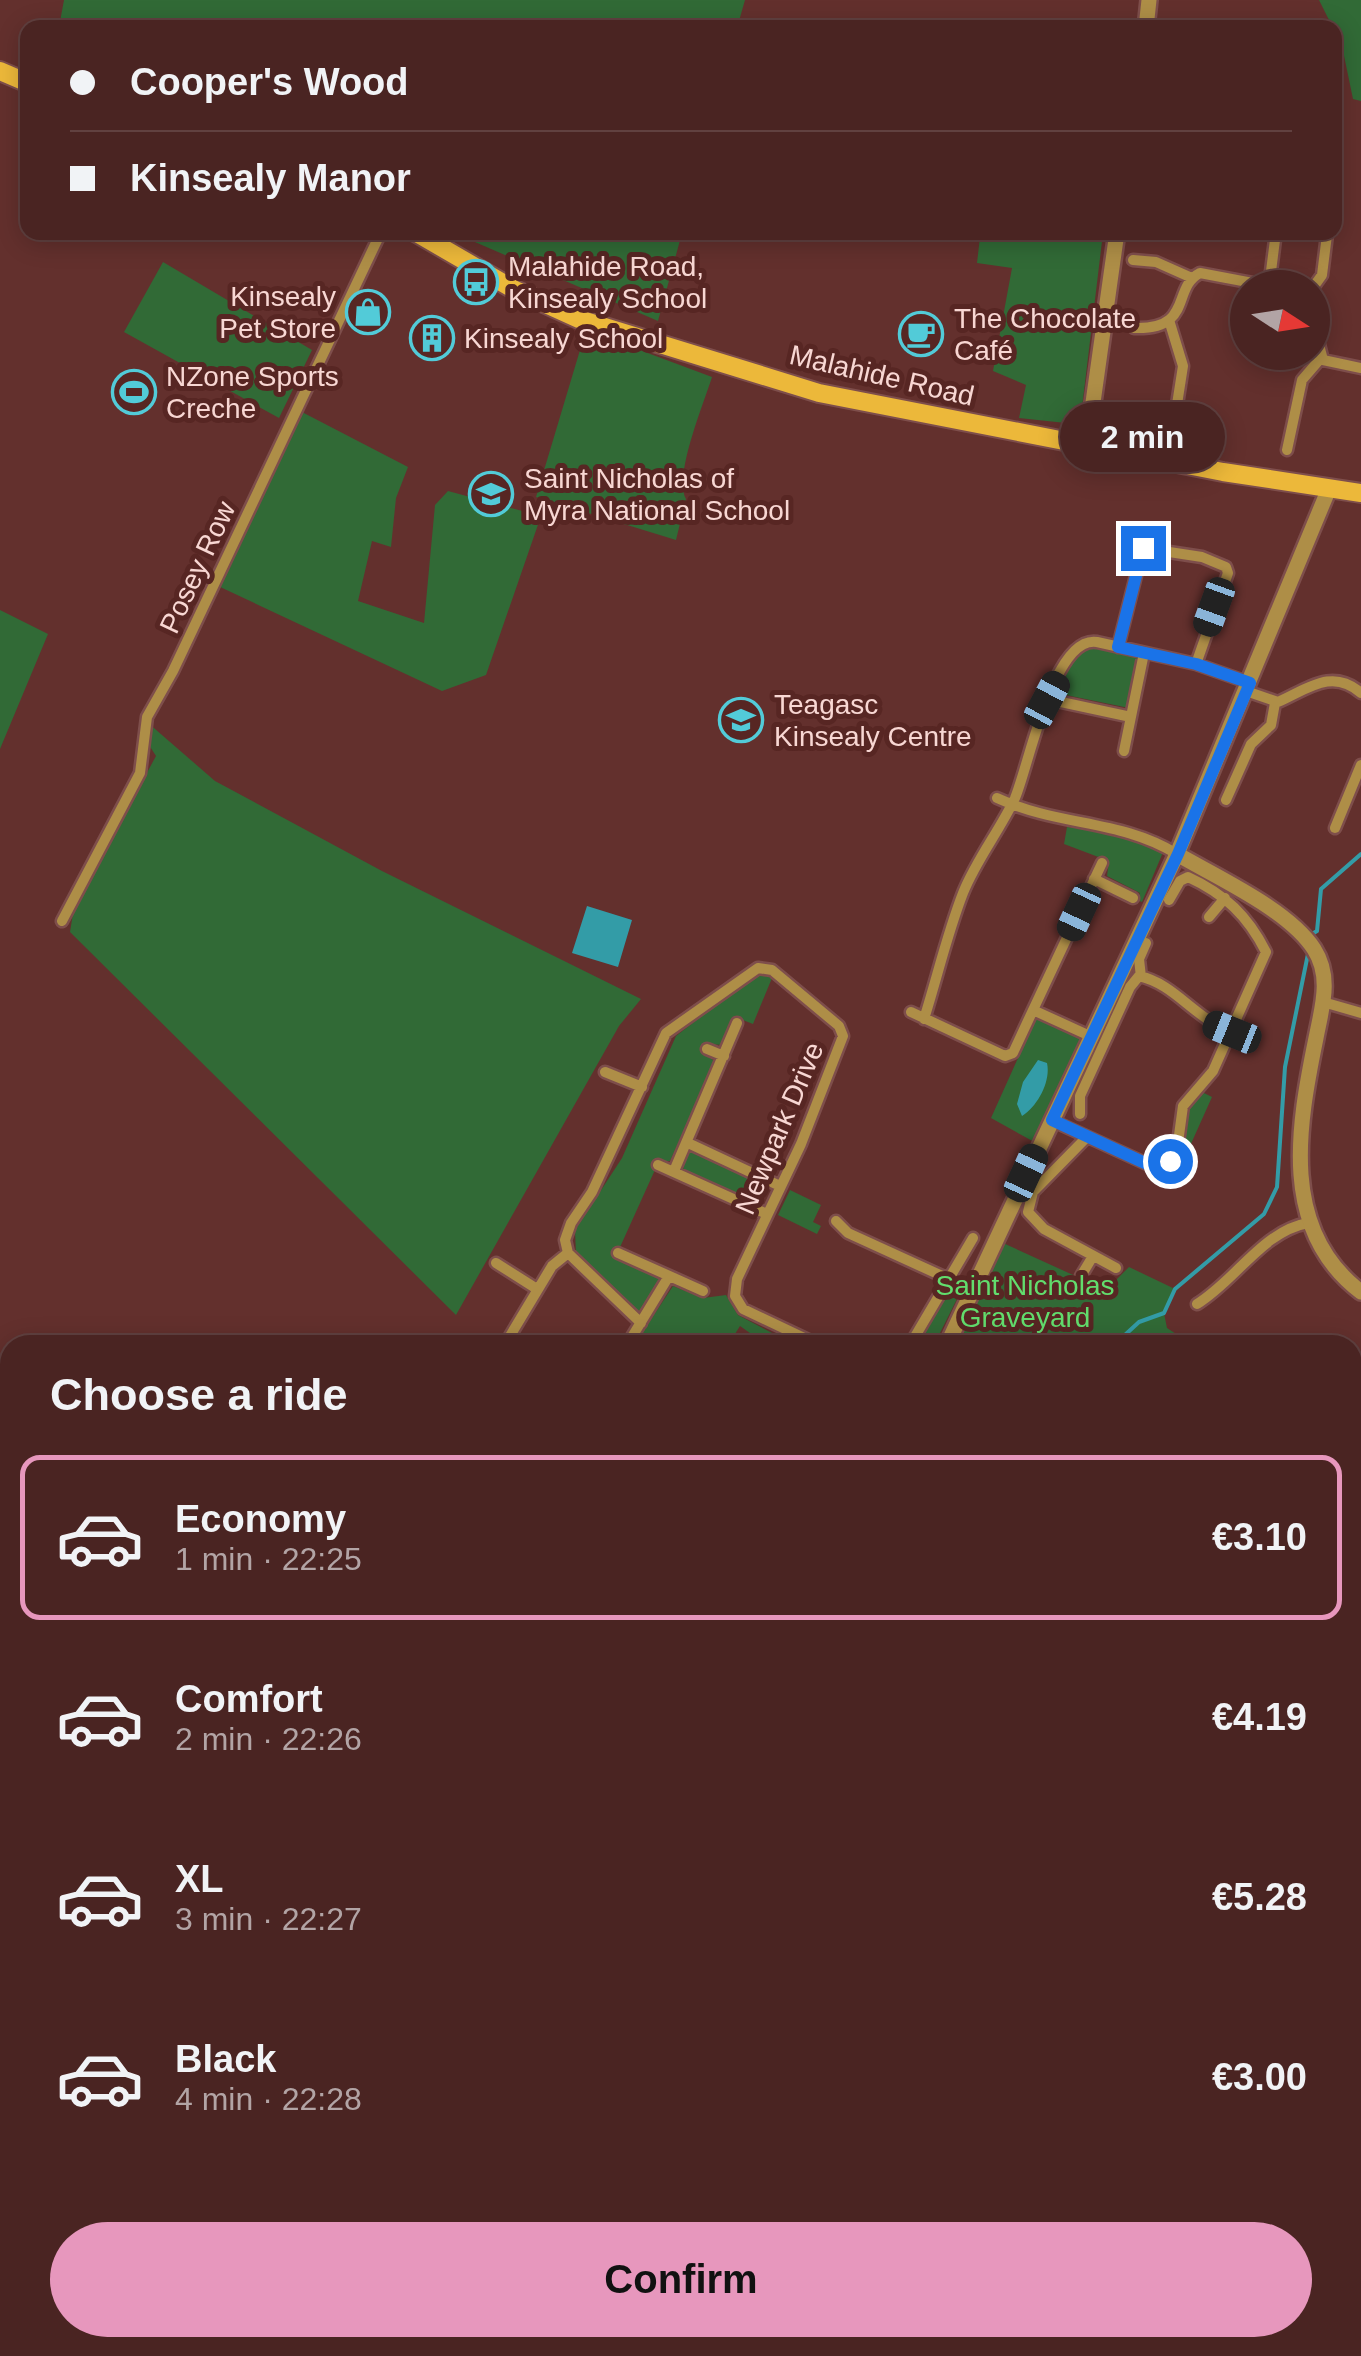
<!DOCTYPE html>
<html lang="en">
<head>
<meta charset="utf-8">
<style>
	body { margin:0; font-family:Helvetica,sans-serif; background:#54302f; color:#f1f3f6; height:100vh; display:flex; flex-direction:column; font-size:38px; white-space:nowrap }
	* { box-sizing:border-box; margin:0 }
	p { font-size:32px; color:#b2a4a5 }
	.icon { flex:none; width:55px; height:55px; fill:none; stroke:currentColor; stroke-width:2; stroke-linecap:round; stroke-linejoin:round }
	.map { position:relative; flex:1; overflow:hidden }
	.drawer { position:absolute; left:0px; top:1335px; width:1362px; height:1022px; display:flex; flex-direction:column; background:#4a2422; border-radius:30px 30px 0 0; box-shadow:0 5px 25px #0003,0 0 0 2px #614140 }
	.drawer>* { flex:none }
	.hud { position:absolute; left:20px; top:20px; width:1322px; height:220px; border-radius:20px; box-shadow:0 5px 25px #0003,0 0 0 2px #614140; display:grid; align-content:center; height:220px; padding:0 50px; background:#4a2422 }
	.needle { width:65px; rotate:102deg }
	.controls { position:absolute; left:1230px; top:270px; display:grid; gap:20px }
	.controls a { display:grid; place-items:center; width:100px; height:100px; border-radius:50%; background:#4a2422; box-shadow:0 5px 25px #0003,0 0 0 2px #614140; font-size:50px }
	.end { position:absolute; width:45px; height:45px; margin:-22px; border:12px solid #1a73e8; background:#fff; box-shadow:0 0 0 5px #fff }
	.from { border-radius:50% }
	.bubble { position:absolute; height:70px; border-radius:35px; background:#4a2422; box-shadow:0 5px 25px #0003,0 0 0 2px #614140; font-size:32px; font-weight:600; line-height:70px; text-align:center }
	.car { position:absolute; width:30px; height:60px; margin:-30px -15px; border-radius:12px; box-shadow:0 0 8px 2px #0007; background:linear-gradient(#222 24%,#8ab4d8 0 40%,#222 0 76%,#8ab4d8 0 86%,#222 0) }
	.hud b { display:flex; align-items:center; gap:35px; height:95px; font-size:38px }
	.hud b+b { border-top:2px solid #614140 }
	.hud i { width:25px; height:25px; background:#f1f3f6 }
	ul { padding:0; list-style:none }
	li { display:flex; align-items:center; gap:30px; height:165px; margin:0 20px 15px; padding:0 30px; border:5px solid transparent; border-radius:20px }
	li div { flex:1 }
	li b { display:block; font-size:38px }
	li em { font-style:normal; font-weight:600 }
	li.active { border-color:#e797bd }
	li>.icon { width:90px; height:90px; stroke-width:1.5 }
	h2 { padding:0 50px; font-size:45px; line-height:120px }
	.action { display:flex; gap:20px; margin-top:auto; padding:20px 50px }
	.action a { flex:1; height:115px; border-radius:60px; background:#e797bd; color:#111; font-size:40px; font-weight:600; line-height:115px; text-align:center }
	.map>svg:first-child { display:block }
</style>
</head>
<body>
<div class="map">
<svg width="1361" height="2356" viewBox="0 0 1361 2356">
	<rect width="100%" height="100%" fill="#63302d"/>
	<path fill="#316a36" d="M64,0H745L737,28L59,27Z
		M1319,0H1361V101L1353,99L1342,46Z
		M454,233H682L658,321Z
		M962,233H1103L1081,416L1075,424L1019,418L1026,385L993,371L1012,268L977,263L980,237Z
		M163,262L312,350L279,418L124,332Z
		M586,330L712,377C704,403 673,477 686,499L676,540L536,497Z
		M300,411L408,467L396,498L391,547L372,541L358,601L424,623L435,505L448,491L541,516L486,675L442,691L218,586Z
		M0,610L48,634L0,749Z
		M1087,644L1140,657L1129,708L1056,693L1073,658Z
		M147,722L215,781L382,871L641,999L619,1026L456,1315L70,932L74,907L156,756L142,734Z
		M1067,827L1123,834L1164,850L1142,902L1137,900L1140,893L1107,876L1109,861L1064,844Z
		M757,973L772,978L753,1024L735,1017L723,1045L708,1044L703,1053L716,1062L670,1161H659L616,1256L661,1279L644,1310L637,1312L576,1255L575,1230L622,1158L676,1036Z
		M1036,1018L1084,1039L1036,1143L991,1118Z
		M1202,1092L1212,1097L1190,1146L1181,1143L1187,1108Z
		M695,1151L768,1186L759,1205L683,1169L688,1152Z
		M790,1190L821,1205L813,1222L821,1226L817,1234L778,1215Z
		M1003,1243L1106,1290L1129,1267L1175,1289L1164,1313L1167,1328L1193,1345H956Z
		M955,1285L962,1289L934,1345H915Z
		M673,1286L703,1298L726,1295L738,1315L774,1334L775,1339L767,1345L740,1326L728,1345H634Z
		M10,1773V2052L0,2047V1793Z
		M599,2348H805L803,2356H595Z"/>
	<path fill="#339ca7" d="M587,906L632,920L618,967L572,953Z
		M1038,1060L1047,1063C1051,1081 1038,1106 1022,1116L1017,1104L1023,1082Z"/>
	<g fill="none" stroke-linecap="round" stroke-linejoin="round">
		<path stroke="#339ca7" stroke-width="4" d="M1312,934L1317,931L1321,889L1361,854
			M1114,1345L1139,1322L1164,1313L1175,1289L1264,1214L1277,1187L1285,1067L1309,949
			M610,2356L614,2348"/>
		<defs>
			<path id="minor" d="M1133,260L1156,262L1192,278
				M1269,287L1276,232
				M1312,289L1322,275L1327,235
				M1312,318L1323,360L1361,368
				M1169,320L1183,366L1173,430
				M1134,328C1194,330 1171,288 1200,273L1279,288
				M1287,450L1302,380L1321,358
				M1118,647L1143,548L1202,557L1226,567L1228,573L1196,664
				M1246,691L1278,702C1306,690 1332,667 1361,693
				M1047,699L1131,717
				M1124,751L1144,653
				M997,798C1060,827 1120,819 1177,854
				M1226,800L1251,744L1271,725L1275,703
				M1335,828L1361,765
				M1094,879L1133,898
				M1209,917L1225,898
				M62,921L140,773L147,717L173,671L381,232
				M1141,977L1139,959L1146,943
				M1323,1002L1361,1013
				M1033,1010L1102,863
				M911,1012L1005,1056L1013,1053L1033,1010L1090,1036
				M924,1019C937,978 947,934 963,893C976,860 1000,830 1015,798C1029,766 1053,635 1097,642L1196,664L1250,683
				M707,1049L724,1056
				M605,1072L642,1087
				M1080,1114V1096L1130,987L1139,976C1175,984 1193,1017 1231,1032
				M1051,1120L1147,1164H1166L1177,1150L1183,1106L1213,1071L1266,952C1248,916 1225,894 1188,877L1180,881L1169,900
				M1085,1139L1033,1192L1028,1212L1044,1229L1116,1268
				M688,1143L780,1186
				M658,1165L767,1214
				M674,1171L737,1023
				M836,1221L848,1233L951,1280
				M568,1253L565,1240L571,1223L592,1192L666,1033L758,968L772,970L839,1026L843,1036L801,1144L737,1279L735,1296L743,1309L819,1345
				M568,1253L641,1323
				M618,1253L703,1291
				M496,1263L537,1289
				M1081,1276L1093,1256
				M1197,1304C1236,1280 1263,1231 1308,1223
				M510,1336L552,1266L568,1253
				M627,1345L669,1276
				M910,1345L973,1238"/>
			<path id="tertiary" d="M1146,28L1149,0
				M1087,445L1117,232
				M1177,854C1218,878 1289,910 1314,949C1332,977 1322,1007 1316,1038C1298,1126 1279,1230 1361,1292
				M947,1345L1177,854L1328,491
				M585,2356L589,2348"/>
			<path id="secondary" d="M0,71L28,83
				M415,232L515,290L579,319L819,393L1223,472L1361,493"/>
		</defs>
		<use href="#minor" stroke="#7e4e4b" stroke-width="15"/>
		<use href="#tertiary" stroke="#7e4e4b" stroke-width="20"/>
		<use href="#secondary" stroke="#7e4e4b" stroke-width="22"/>
		<use href="#minor" stroke="#ae8e47" stroke-width="10"/>
		<use href="#tertiary" stroke="#ae8e47" stroke-width="15"/>
		<use href="#secondary" stroke="#ecb83a" stroke-width="18"/>
	</g>
	<g fill="none" stroke-linecap="round" stroke-linejoin="round">
		<path stroke="#1a73e8" stroke-width="12" d="M1143,548L1118,647L1196,664L1250,683L1178,854L1052,1120L1147,1164L1170,1161"/>
	</g>
	<defs>
		<symbol id="bus-ring" viewBox="-11 -11 22 22"><circle r="9.5" fill="#572623" stroke="#52cbd8" stroke-width="1.5"/><path d="M-5-6H5V4H4V6H2V4H-2V6H-4V4H-5ZM-3.5-4V0h7V-4ZM-3.5 1.2v1.5H-2V1.2ZM2 1.2v1.5H3.5V1.2Z" fill="#52cbd8"/></symbol>
		<symbol id="shop-ring" viewBox="-11 -11 22 22"><circle r="9.5" fill="#572623" stroke="#52cbd8" stroke-width="1.5"/><path d="M-5-2.5h2.3a2.7 3.5 0 0 1 5.4 0H5L5.5 6h-11ZM-1.5-2.5h3a1.5 2.3 0 0 0-3 0Z" fill="#52cbd8"/></symbol>
		<symbol id="cafe-ring" viewBox="-11 -11 22 22"><circle r="9.5" fill="#572623" stroke="#52cbd8" stroke-width="1.5"/><path d="M-5.5-4.5H6V0H3Q3 3.5 0 3.5H-2.5Q-5.5 3.5-5.5 0ZM3-3.2v2h1.7v-2ZM-6 4.5H4V6H-6Z" fill="#52cbd8"/></symbol>
		<symbol id="building-ring" viewBox="-11 -11 22 22"><circle r="9.5" fill="#572623" stroke="#52cbd8" stroke-width="1.5"/><path d="M-4-6H4V6H1V3H-1V6H-4ZM-2.5-4.3h1.7v1.8h-1.7ZM.8-4.3h1.7v1.8H.8ZM-2.5-1h1.7V.8h-1.7ZM.8-1h1.7V.8H.8Z" fill="#52cbd8"/></symbol>
		<symbol id="stadium-ring" viewBox="-11 -11 22 22"><circle r="9.5" fill="#572623" stroke="#52cbd8" stroke-width="1.5"/><path d="M0-5a6.5 5 0 1 0 0 10a6.5 5 0 1 0 0-10ZM-3.5-1.8h7v3.6h-7Z" fill="#52cbd8"/></symbol>
		<symbol id="school-ring" viewBox="-11 -11 22 22"><circle r="9.5" fill="#572623" stroke="#52cbd8" stroke-width="1.5"/><path d="M0-5L7-2L0 1L-7-2ZM-4 1L0 2.5L4 1V4Q0 6-4 4Z" fill="#52cbd8"/></symbol>
		<symbol id="university-ring" viewBox="-11 -11 22 22"><circle r="9.5" fill="#572623" stroke="#52cbd8" stroke-width="1.5"/><path d="M0-5L7-2L0 1L-7-2ZM-4 1L0 2.5L4 1V4Q0 6-4 4Z" fill="#52cbd8"/></symbol>
	</defs>
	<g fill-rule="evenodd">
		<use href="#bus-ring" x="451" y="257" width="50" height="50"/>
		<use href="#shop-ring" x="343" y="287" width="50" height="50"/>
		<use href="#cafe-ring" x="896" y="309" width="50" height="50"/>
		<use href="#building-ring" x="407" y="313" width="50" height="50"/>
		<use href="#stadium-ring" x="109" y="367" width="50" height="50"/>
		<use href="#school-ring" x="466" y="469" width="50" height="50"/>
		<use href="#university-ring" x="716" y="695" width="50" height="50"/>
	</g>
	<g text-anchor="middle" stroke-width="10" stroke-linejoin="round" paint-order="stroke">
		<g font-size="28" fill="#f8d7d3" stroke="#572623" text-anchor="start">
			<text x="508" y="276">Malahide Road,<tspan x="508" dy="32">Kinsealy School</tspan></text>
			<text x="336" y="306" text-anchor="end">Kinsealy<tspan x="336" dy="32">Pet Store</tspan></text>
			<text x="954" y="328">The Chocolate<tspan x="954" dy="32">Café</tspan></text>
			<text x="464" y="348">Kinsealy School</text>
			<text x="166" y="386">NZone Sports<tspan x="166" dy="32">Creche</tspan></text>
			<text x="524" y="488">Saint Nicholas of<tspan x="524" dy="32">Myra National School</tspan></text>
			<text x="774" y="714">Teagasc<tspan x="774" dy="32">Kinsealy Centre</tspan></text>
		</g>
		<g font-size="28" fill="#f8d7d3" stroke="#572623">
			<text transform="translate(882 375) rotate(13)" y="10">Malahide Road</text>
			<text transform="translate(197 567) rotate(-65)" y="10">Posey Row</text>
			<text transform="translate(779 1128) rotate(-67)" y="10">Newpark Drive</text>
		</g>
		<g font-size="28" fill="#62dd6d" stroke="#572623">
			<text x="1025" y="1295">Saint Nicholas<tspan x="1025" dy="32">Graveyard</tspan></text>
		</g>
	</g>
</svg>
<div class="controls">
<a><svg class="needle" viewBox="-14 -14 28 28"><path d="M0-13l5 13h-10z" fill="#e53935"/><path d="M0 13l5-13h-10z" fill="#b2a4a5"/></svg></a>
</div>
<i class="end from" style="left:1170px;top:1161px"></i>
<i class="end" style="left:1143px;top:548px"></i>
<div class="bubble" style="left:1060px;top:402px;width:165px">2 min</div>
<i class="car" style="left:1214px;top:607px;rotate:200deg"></i>
<i class="car" style="left:1047px;top:700px;rotate:28deg"></i>
<i class="car" style="left:1079px;top:912px;rotate:205deg"></i>
<i class="car" style="left:1232px;top:1032px;rotate:292deg"></i>
<i class="car" style="left:1026px;top:1173px;rotate:25deg"></i>
<div class="hud">
<b><i class="from"></i>Cooper's Wood</b>
<b><i></i>Kinsealy Manor</b>
</div>
<section class="drawer">
<h2>Choose a ride</h2>
<ul>
<li class="active"><svg class="icon" aria-label="car" viewBox="0 0 24 24"><path d="M5 17H2v-5l4-1 3-4h7l3 4 3 1v5h-3M9 17h6M6 11h13"/><circle cx="7" cy="17" r="2"/><circle cx="17" cy="17" r="2"/></svg><div><b>Economy</b><p>1 min · 22:25</p></div><em>€3.10</em></li>
<li><svg class="icon" aria-label="car" viewBox="0 0 24 24"><path d="M5 17H2v-5l4-1 3-4h7l3 4 3 1v5h-3M9 17h6M6 11h13"/><circle cx="7" cy="17" r="2"/><circle cx="17" cy="17" r="2"/></svg><div><b>Comfort</b><p>2 min · 22:26</p></div><em>€4.19</em></li>
<li><svg class="icon" aria-label="car" viewBox="0 0 24 24"><path d="M5 17H2v-5l4-1 3-4h7l3 4 3 1v5h-3M9 17h6M6 11h13"/><circle cx="7" cy="17" r="2"/><circle cx="17" cy="17" r="2"/></svg><div><b>XL</b><p>3 min · 22:27</p></div><em>€5.28</em></li>
<li><svg class="icon" aria-label="car" viewBox="0 0 24 24"><path d="M5 17H2v-5l4-1 3-4h7l3 4 3 1v5h-3M9 17h6M6 11h13"/><circle cx="7" cy="17" r="2"/><circle cx="17" cy="17" r="2"/></svg><div><b>Black</b><p>4 min · 22:28</p></div><em>€3.00</em></li>
</ul>
<div class="action"><a>Confirm</a></div>
</section>
</div>
</body>
</html>
